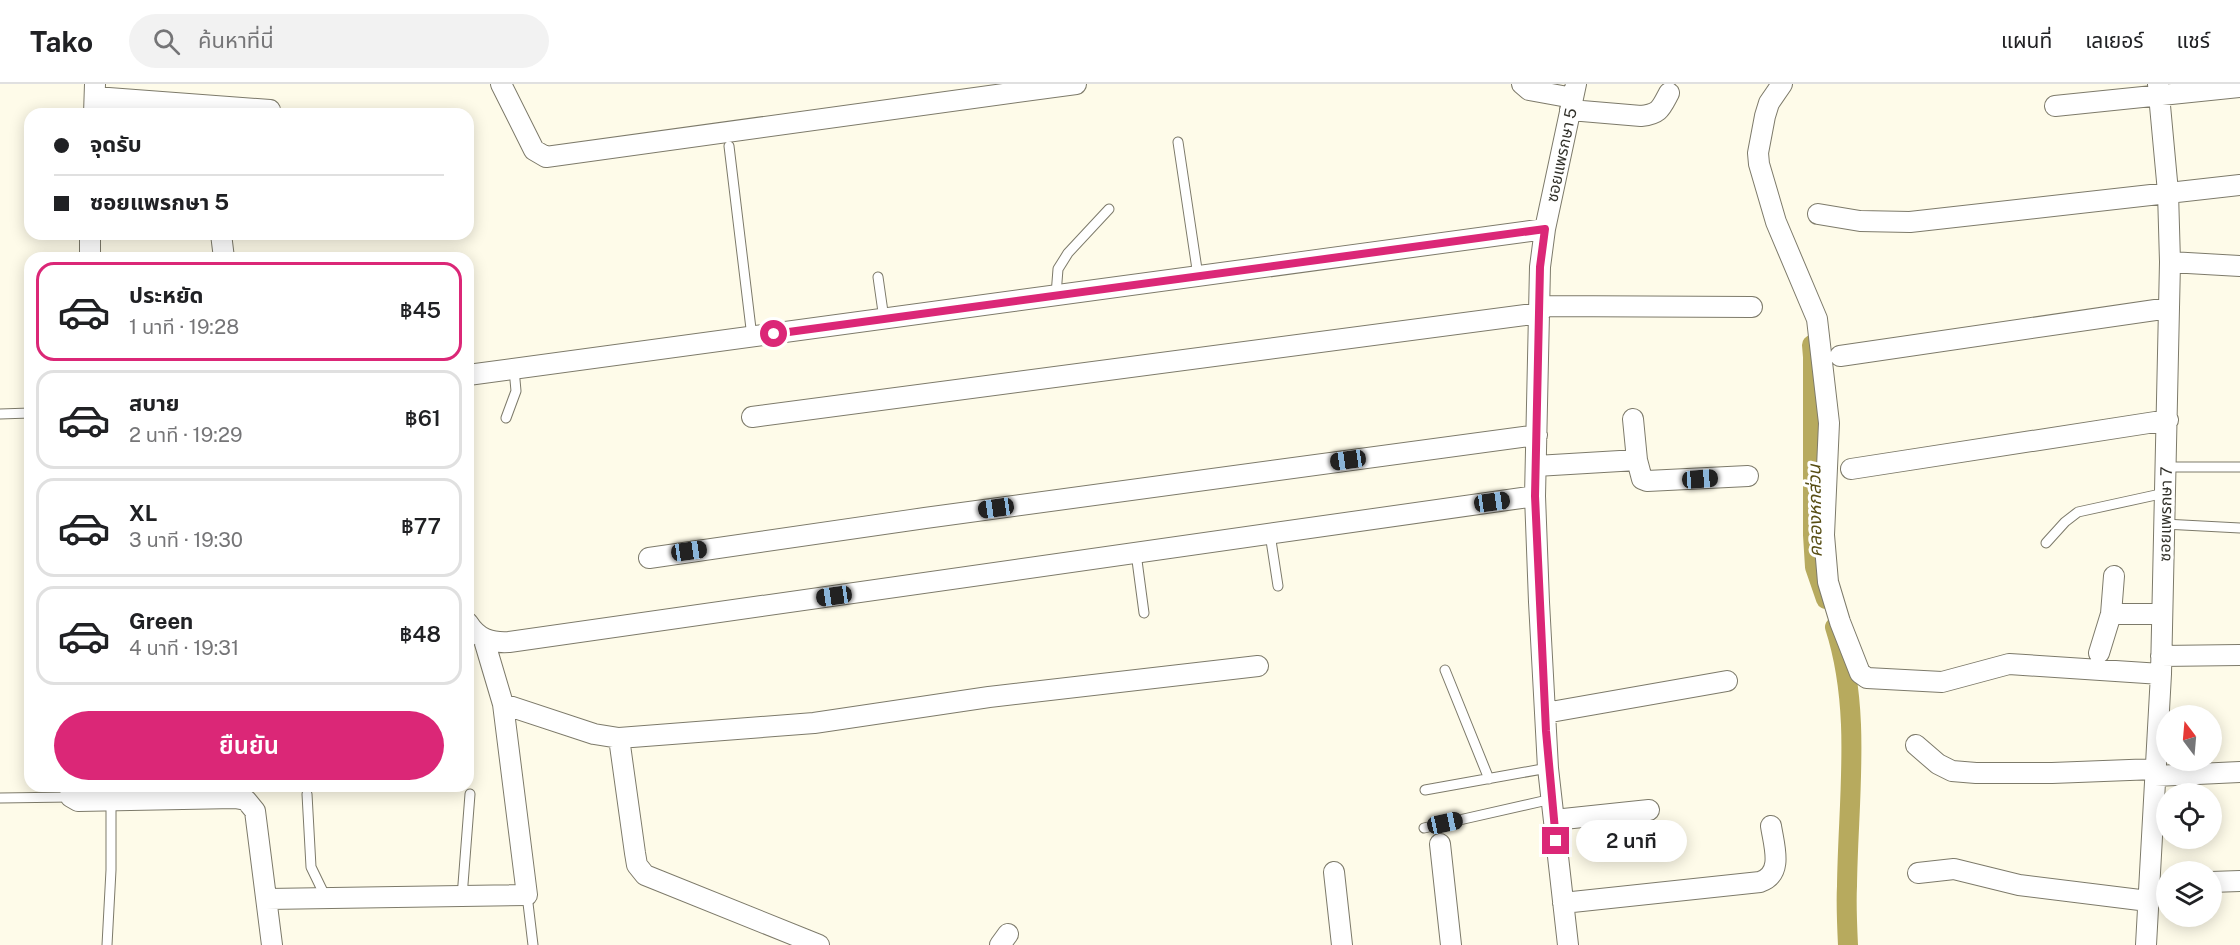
<!DOCTYPE html>
<html lang="th">
<head>
<meta charset="utf-8">
<style>
	body { margin:0; font-family:"Public Sans","Noto Sans Thai",sans-serif; background:#f2f2f2; color:#202124; height:100vh; display:flex; flex-direction:column; font-size:22px; white-space:nowrap }
	* { box-sizing:border-box; margin:0 }
	p { font-size:20px; color:#757577 }
	.icon { flex:none; width:33px; height:33px; fill:none; stroke:currentColor; stroke-width:2; stroke-linecap:round; stroke-linejoin:round }
	.map { position:relative; flex:1; overflow:hidden }
	.side { position:absolute; left:24px; top:168px; width:450px; height:540px; display:flex; flex-direction:column; background:#fff; border-radius:18px; box-shadow:0 3px 15px #0003 }
	.side>* { flex:none }
	.banner { position:absolute; left:24px; top:24px; width:450px; height:132px; border-radius:18px; box-shadow:0 3px 15px #0003; display:grid; align-content:center; height:132px; padding:0 30px; background:#fff }
	.needle { width:39px; rotate:344deg }
	.tools { position:absolute; left:2156px; top:621px; display:grid; gap:12px }
	.tools a { display:grid; place-items:center; width:66px; height:66px; border-radius:50%; background:#fff; box-shadow:0 3px 15px #0003; font-size:30px }
	.end { position:absolute; width:27px; height:27px; margin:-14px; border:8px solid #db2777; background:#fff; box-shadow:0 0 0 3px #fff }
	.from { border-radius:50% }
	.bubble { position:absolute; height:42px; border-radius:21px; background:#fff; box-shadow:0 3px 15px #0003; font-size:20px; font-weight:600; line-height:42px; text-align:center }
	.car { position:absolute; width:18px; height:36px; margin:-18px -9px; border-radius:8px; box-shadow:0 0 4px 2px #0007; background:linear-gradient(#222 24%,#8ab4d8 0 40%,#222 0 76%,#8ab4d8 0 86%,#222 0) }
	.banner b { display:flex; align-items:center; gap:21px; height:57px; font-size:22px }
	.banner b+b { border-top:2px solid #e0e0e0 }
	.banner i { width:15px; height:15px; background:#202124 }
	ul { padding:10px 0 0; list-style:none }
	li { display:flex; align-items:center; gap:18px; height:99px; margin:0 12px 9px; padding:0 18px; border:3px solid #e0e0e0; border-radius:18px }
	li div { flex:1 }
	li b { display:block; font-size:22px }
	li em { font-style:normal; font-weight:600 }
	li.selected { border-color:#db2777 }
	li>.icon { width:54px; height:54px; stroke-width:1.5 }
	.primary-button { display:flex; gap:12px; margin-top:auto; padding:12px 30px }
	.primary-button a { flex:1; height:69px; border-radius:36px; background:#db2777; color:#fff; font-size:24px; font-weight:600; line-height:69px; text-align:center }
	header { display:flex; align-items:center; gap:36px; box-sizing:border-box; height:84px; padding:0 30px; background:#fff; border-bottom:2px solid #e0e0e0 }
	header strong { font-size:28px }
	nav { display:flex; gap:33px; margin-inline-start:auto; font-size:21px }
	.search { width:420px; height:54px; background:#f2f2f2; display:flex; align-items:center; gap:15px; box-sizing:border-box; padding:0 21px; border-radius:33px; color:#757577; font-size:22px }
	.map>svg:first-child { display:block }
</style>
</head>
<body>
<header>
<strong>Tako</strong>
<div class="search"><svg class="icon" aria-label="search" viewBox="0 0 24 24"><circle cx="10" cy="10" r="6"/><path d="M15 15l6 6"/></svg>ค้นหาที่นี่</div>
<nav><a>แผนที่</a><a>เลเยอร์</a><a>แชร์</a></nav>
</header>
<div class="map">
<svg width="2240" height="861" viewBox="0 0 2240 861">
	<rect width="100%" height="100%" fill="#fefbe9"/>
	<g fill="none" stroke-linecap="round" stroke-linejoin="round">
		<path stroke="#b7aa5e" stroke-width="20" d="M1812,261L1813,273V451L1815,483L1826,515
			M1835,543C1862,627 1848,715 1847,802C1846,821 1847,841 1848,861"/>
		<defs>
			<path id="lane" d="M1178,58L1198,192
				M729,62L752,253
				M878,193L884,235
				M1056,211L1058,185L1068,169L1109,125
				M0,330L30,329
				M506,334L516,307L514,285
				M2166,383H2240
				M2164,440L2240,444
				M1270,450L1278,502
				M2046,459L2065,438L2078,428L2165,409
				M1136,469L1144,529
				M1445,586L1489,695
				M1425,706L1548,684
				M307,710L311,783L326,814
				M0,714L71,713
				M1424,744L1552,715
				M527,811L533,861
				M462,813L470,710
				M107,861L111,786V717"/>
			<path id="street" d="M501,0L534,66L546,73L1076,0
				M1522,0L1529,6L1573,14
				M1782,0L1769,19L1765,32L1758,69L1759,80L1776,138L1817,235L1829,339L1824,451L1828,498L1840,538L1860,589L1867,594L1942,598L2009,580L2161,590
				M95,13L270,26
				M2055,22L2240,3
				M1570,26L1641,32C1660,30 1661,24 1669,9
				M94,30L95,0
				M1818,130L1860,137L1910,138L2240,101
				M221,150L224,174
				M90,174V150
				M2170,178L2240,182
				M1540,222L1752,223
				M1840,272L2169,224
				M468,291L1545,145
				M752,333L1540,229
				M1633,335L1637,376
				M1536,382L1637,376L1642,395L1647,397L1748,392
				M1851,385L2168,336
				M649,474L925,434L1537,351
				M2111,530L2114,492
				M468,539C478,555 491,559 509,558L1535,412
				M2099,569L2111,530H2162
				M2161,572L2240,571
				M503,620L594,650L619,654L814,639L989,613L1258,582
				M1545,629L1727,597
				M619,654L635,769L637,781L645,791L819,861
				M1916,661L1938,680L1952,687L1976,689H2052L2155,685
				M2155,692L2240,688
				M70,702L71,713L78,717L235,714L246,716L255,727L272,861
				M1554,736L1649,726
				M1440,760L1451,861
				M1334,788L1342,861
				M1918,789L1954,785L2019,801L2148,817
				M2211,798L2240,797
				M267,815L527,811L503,620L484,556
				M1563,819L1760,798C1784,790 1774,762 1771,742
				M1000,861L1008,850
				M1568,861L1548,684L1539,518L1535,412L1540,183L1545,145L1576,0
				M2146,861L2161,590L2170,178L2168,108L2158,0"/>
		</defs>
		<use href="#lane" stroke="#7d7a6a" stroke-width="11"/>
		<use href="#street" stroke="#7d7a6a" stroke-width="22"/>
		<use href="#lane" stroke="#fff" stroke-width="9"/>
		<use href="#street" stroke="#fff" stroke-width="20"/>
	</g>
	<g fill="none" stroke-linecap="round" stroke-linejoin="round">
		<path stroke="#db2777" stroke-width="8" d="M774,250L1545,145L1540,183L1535,412L1546,647L1556,757"/>
	</g>
	<g text-anchor="middle" stroke-width="6" stroke-linejoin="round" paint-order="stroke">
		<g font-size="16" fill="#33322b" stroke="#fff">
			<text transform="translate(1561 71) rotate(-78)" y="6">ซอยแพรกษา 5</text>
			<text transform="translate(2165 430) rotate(-89)" y="6">ซอยแพรกษา 7</text>
		</g>
		<g font-size="18" font-style="italic" fill="#574d13" stroke="#fff">
			<text transform="translate(1815 427) rotate(-91)" y="6">คลองหกส่วน</text>
		</g>
	</g>
</svg>
<div class="tools">
<a><svg class="needle" viewBox="-14 -14 28 28"><path d="M0-13l5 13h-10z" fill="#e53935"/><path d="M0 13l5-13h-10z" fill="#757577"/></svg></a>
<a><svg class="icon" aria-label="locate" viewBox="0 0 24 24"><circle cx="12" cy="12" r="6"/><path d="M12 2v4M12 18v4M2 12h4M18 12h4"/></svg></a>
<a><svg class="icon" aria-label="layers" viewBox="0 0 24 24"><path d="M12 4l9 5-9 5-9-5zM3 14l9 5 9-5"/></svg></a>
</div>
<i class="end from" style="left:774px;top:250px"></i>
<i class="end" style="left:1556px;top:757px"></i>
<div class="bubble" style="left:1576px;top:736px;width:111px">2 นาที</div>
<i class="car" style="left:1348px;top:376px;rotate:262deg"></i>
<i class="car" style="left:1700px;top:395px;rotate:86deg"></i>
<i class="car" style="left:1492px;top:418px;rotate:82deg"></i>
<i class="car" style="left:996px;top:424px;rotate:262deg"></i>
<i class="car" style="left:689px;top:467px;rotate:82deg"></i>
<i class="car" style="left:834px;top:512px;rotate:262deg"></i>
<i class="car" style="left:1445px;top:739px;rotate:78deg"></i>
<div class="banner">
<b><i class="from"></i>จุดรับ</b>
<b><i></i>ซอยแพรกษา 5</b>
</div>
<section class="side">
<ul>
<li class="selected"><svg class="icon" aria-label="car" viewBox="0 0 24 24"><path d="M5 17H2v-5l4-1 3-4h7l3 4 3 1v5h-3M9 17h6M6 11h13"/><circle cx="7" cy="17" r="2"/><circle cx="17" cy="17" r="2"/></svg><div><b>ประหยัด</b><p>1 นาที · 19:28</p></div><em>฿45</em></li>
<li><svg class="icon" aria-label="car" viewBox="0 0 24 24"><path d="M5 17H2v-5l4-1 3-4h7l3 4 3 1v5h-3M9 17h6M6 11h13"/><circle cx="7" cy="17" r="2"/><circle cx="17" cy="17" r="2"/></svg><div><b>สบาย</b><p>2 นาที · 19:29</p></div><em>฿61</em></li>
<li><svg class="icon" aria-label="car" viewBox="0 0 24 24"><path d="M5 17H2v-5l4-1 3-4h7l3 4 3 1v5h-3M9 17h6M6 11h13"/><circle cx="7" cy="17" r="2"/><circle cx="17" cy="17" r="2"/></svg><div><b>XL</b><p>3 นาที · 19:30</p></div><em>฿77</em></li>
<li><svg class="icon" aria-label="car" viewBox="0 0 24 24"><path d="M5 17H2v-5l4-1 3-4h7l3 4 3 1v5h-3M9 17h6M6 11h13"/><circle cx="7" cy="17" r="2"/><circle cx="17" cy="17" r="2"/></svg><div><b>Green</b><p>4 นาที · 19:31</p></div><em>฿48</em></li>
</ul>
<div class="primary-button"><a>ยืนยัน</a></div>
</section>
</div>
</body>
</html>
